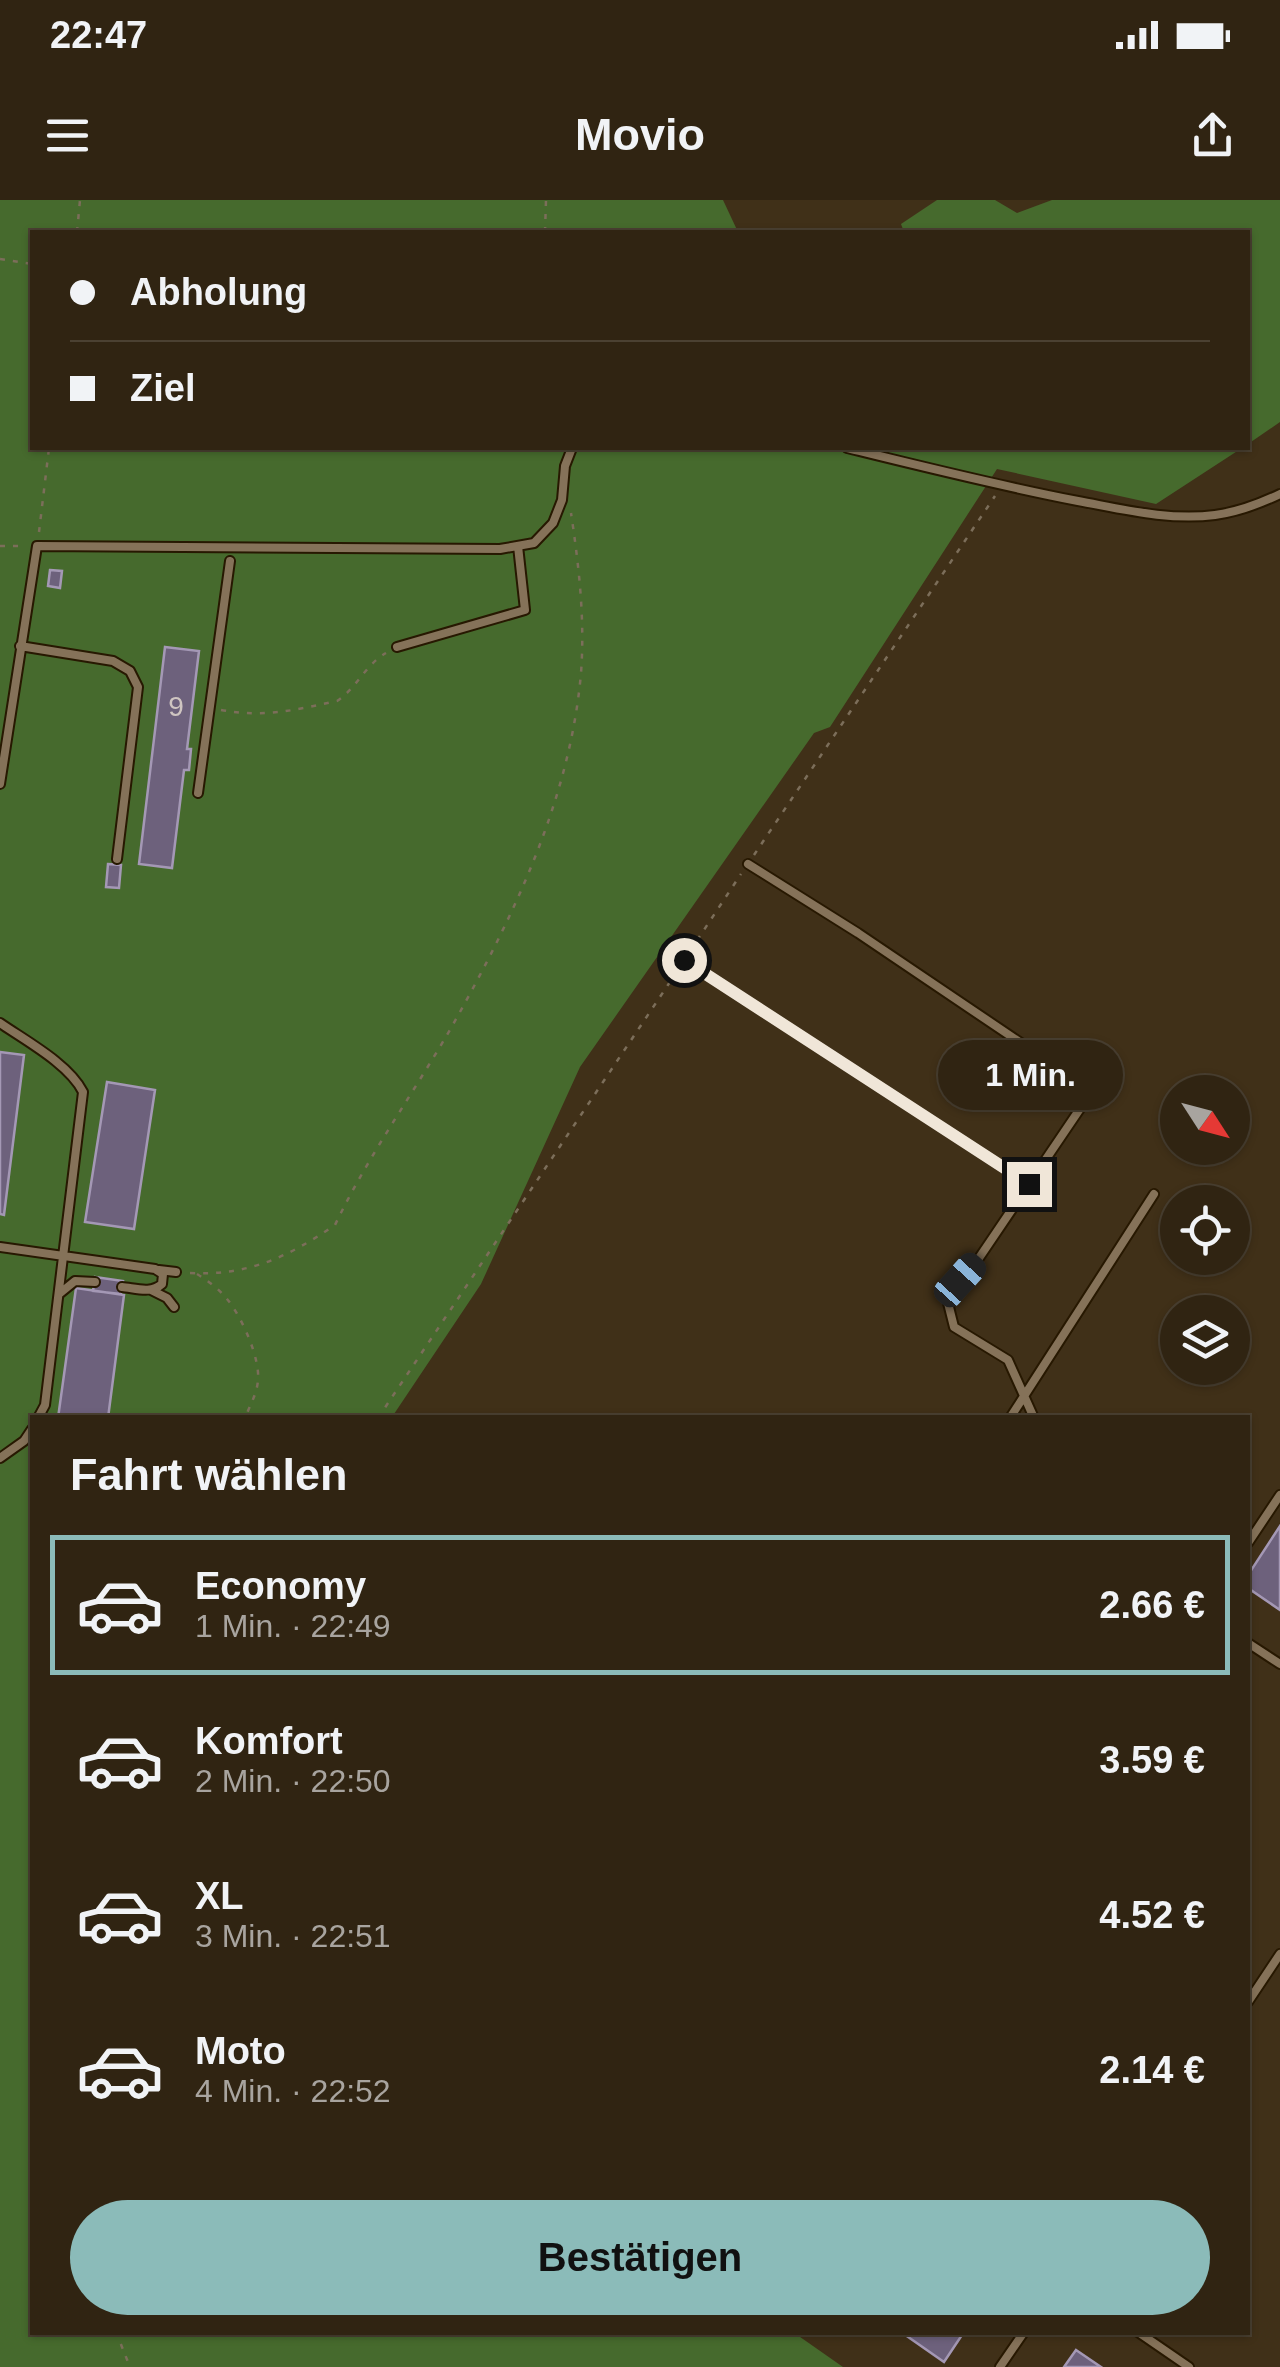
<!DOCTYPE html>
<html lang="de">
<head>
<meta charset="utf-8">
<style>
	body { margin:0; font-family:Arial,sans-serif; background:#3c3020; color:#f1f3f6; height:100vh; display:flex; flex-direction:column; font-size:38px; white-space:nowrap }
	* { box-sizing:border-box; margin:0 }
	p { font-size:32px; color:#a8a49f }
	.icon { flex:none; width:55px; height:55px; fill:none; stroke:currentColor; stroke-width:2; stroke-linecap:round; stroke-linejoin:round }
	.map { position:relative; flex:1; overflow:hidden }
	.sheet { position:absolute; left:30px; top:1215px; width:1220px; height:920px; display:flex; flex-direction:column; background:#302412; border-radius:0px; box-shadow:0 2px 8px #0004,0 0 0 2px #4b4132 }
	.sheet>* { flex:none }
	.top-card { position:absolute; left:30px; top:30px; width:1220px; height:220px; border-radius:0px; box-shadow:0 2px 8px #0004,0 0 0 2px #4b4132; display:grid; align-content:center; height:220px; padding:0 40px; background:#302412 }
	.needle { width:65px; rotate:126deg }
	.controls { position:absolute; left:1160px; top:875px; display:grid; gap:20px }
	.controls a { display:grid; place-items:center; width:90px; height:90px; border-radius:50%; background:#302412; box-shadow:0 2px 8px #0004,0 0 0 2px #4b4132; font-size:50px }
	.end { position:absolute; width:45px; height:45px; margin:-22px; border:12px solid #f0e6d8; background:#111; box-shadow:0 0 0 5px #111 }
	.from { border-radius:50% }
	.bubble { position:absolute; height:70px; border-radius:35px; background:#302412; box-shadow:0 2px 8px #0004,0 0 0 2px #4b4132; font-size:32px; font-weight:700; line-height:70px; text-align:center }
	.car { position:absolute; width:30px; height:60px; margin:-30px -15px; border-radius:12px; box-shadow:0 0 8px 2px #0007; background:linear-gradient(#222 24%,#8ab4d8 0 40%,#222 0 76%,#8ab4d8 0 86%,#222 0) }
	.top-card b { display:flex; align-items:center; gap:35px; height:95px; font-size:38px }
	.top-card b+b { border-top:2px solid #4b4132 }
	.top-card i { width:25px; height:25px; background:#f1f3f6 }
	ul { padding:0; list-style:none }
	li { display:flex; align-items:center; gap:30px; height:140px; margin:0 20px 15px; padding:0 20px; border:5px solid transparent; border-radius:0px }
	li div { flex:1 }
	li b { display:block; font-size:38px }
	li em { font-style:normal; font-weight:700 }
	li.active { border-color:#8bbbb9 }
	li>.icon { width:90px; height:90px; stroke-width:1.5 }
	h2 { padding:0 40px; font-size:45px; line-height:120px }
	.primary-button { display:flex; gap:20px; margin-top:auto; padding:20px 40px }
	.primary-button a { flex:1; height:115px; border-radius:60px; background:#8bbbb9; color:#111; font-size:40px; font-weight:700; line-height:115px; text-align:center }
	.status { display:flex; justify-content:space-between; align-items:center; height:70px; padding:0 50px; background:#302412; direction:ltr }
	.status svg { height:28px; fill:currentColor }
	header { display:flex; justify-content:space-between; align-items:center; height:130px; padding:0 40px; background:#302412; font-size:45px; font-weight:700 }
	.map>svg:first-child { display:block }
</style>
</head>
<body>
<div class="status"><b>22:47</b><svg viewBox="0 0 49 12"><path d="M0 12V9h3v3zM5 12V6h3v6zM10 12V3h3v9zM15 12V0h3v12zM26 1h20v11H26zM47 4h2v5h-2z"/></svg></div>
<header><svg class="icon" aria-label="menu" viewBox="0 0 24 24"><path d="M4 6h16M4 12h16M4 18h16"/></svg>Movio<svg class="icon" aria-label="share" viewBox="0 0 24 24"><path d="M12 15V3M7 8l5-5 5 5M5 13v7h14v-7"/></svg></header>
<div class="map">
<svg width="1280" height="2167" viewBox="0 0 1280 2167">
	<rect width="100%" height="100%" fill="#403018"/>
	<path fill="#466a2d" d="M0,0H723L738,32H32V248H1242L1156,304L997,269L830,527L814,533L580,867L481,1084L392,1217L32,1218V2132H793L843,2167H0Z
		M937,0H995L1017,13L1052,0H1280V222L1248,244V32H904L901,24Z"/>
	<path fill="#6d617c" stroke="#a498b5" stroke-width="2.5" d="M50,370L62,371L60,388L48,386Z
		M165,447L199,451L187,549H191L189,570H184L172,668L139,664Z
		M108,664L121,665L119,688L106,687Z
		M0,852L24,855L4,1015L0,1014Z
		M107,882L155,890L134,1029L85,1022Z
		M95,1077L123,1081L121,1094L93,1091Z
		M76,1088L124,1095L108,1218H58Z
		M1280,1326V1410L1248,1388V1375Z
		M901,2132H964L944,2162Z
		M1076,2150L1101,2167H1064Z"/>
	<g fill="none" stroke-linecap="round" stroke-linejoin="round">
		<defs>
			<path id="service" d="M847,248C924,267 1000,286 1078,301C1122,309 1169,321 1215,315C1238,312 1259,304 1280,294
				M20,446L113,461L130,471L138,487L117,659
				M397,447L525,410L518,346
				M0,584L37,346L500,349L534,343L553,323L562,300L565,266L572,248
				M198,593L230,361
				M748,664L858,733L1092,891L975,1064L946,1095L954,1127L1008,1160L1034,1218
				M684,760L1029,984
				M0,823C26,841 69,864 83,892L45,1205L38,1218
				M0,1047L155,1069L163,1074L162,1084C151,1094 135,1088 122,1087
				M159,1070L176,1072
				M151,1090L167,1098L174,1107
				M59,1094L75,1081L95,1082
				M1010,1218L1154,994
				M0,1258L24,1241L32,1229
				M1248,1343L1280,1295
				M1248,1443L1280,1464
				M1248,1802L1280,1754
				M1138,2132L1189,2167
				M1000,2167L1024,2132"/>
		</defs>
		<use href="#service" stroke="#271801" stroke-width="12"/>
		<path stroke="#7c6e5a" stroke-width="2.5" stroke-dasharray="5 8" stroke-linecap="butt" d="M77,32L80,0
			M545,32L546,0
			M0,59L32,64
			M39,332L49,248
			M0,346H23
			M221,510C266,518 294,510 337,501C357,488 365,465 386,453
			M754,655L995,296
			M690,751L741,674
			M190,1073C248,1076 288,1057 335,1025C368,956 413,894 451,828C513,718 570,600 581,473C585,420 579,366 571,313
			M197,1074C208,1081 219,1089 227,1099C242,1117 260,1158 258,1180C257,1194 250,1205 245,1218
			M378,1218L678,770
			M116,2132L130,2167"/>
		<use href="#service" stroke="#857259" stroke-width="8"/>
	</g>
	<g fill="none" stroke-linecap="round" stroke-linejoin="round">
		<path stroke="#f0e6d8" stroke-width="12" d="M684,760L1029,984"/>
	</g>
	<g text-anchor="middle" stroke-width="8" stroke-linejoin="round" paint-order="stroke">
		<g font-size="28" fill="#cfc5c1">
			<text x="176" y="516">9</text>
		</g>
	</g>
</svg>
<div class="controls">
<a><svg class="needle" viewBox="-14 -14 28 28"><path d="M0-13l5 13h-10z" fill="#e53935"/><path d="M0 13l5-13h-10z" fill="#a8a49f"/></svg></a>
<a><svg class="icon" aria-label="locate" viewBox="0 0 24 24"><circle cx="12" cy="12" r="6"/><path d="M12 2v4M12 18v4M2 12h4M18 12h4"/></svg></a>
<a><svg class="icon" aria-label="layers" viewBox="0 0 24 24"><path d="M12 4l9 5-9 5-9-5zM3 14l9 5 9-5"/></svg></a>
</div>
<i class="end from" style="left:684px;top:760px"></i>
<i class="end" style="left:1029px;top:984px"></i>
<div class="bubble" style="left:938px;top:840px;width:185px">1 Min.</div>
<i class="car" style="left:960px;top:1080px;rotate:42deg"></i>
<div class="top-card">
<b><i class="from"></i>Abholung</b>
<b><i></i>Ziel</b>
</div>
<section class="sheet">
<h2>Fahrt wählen</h2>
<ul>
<li class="active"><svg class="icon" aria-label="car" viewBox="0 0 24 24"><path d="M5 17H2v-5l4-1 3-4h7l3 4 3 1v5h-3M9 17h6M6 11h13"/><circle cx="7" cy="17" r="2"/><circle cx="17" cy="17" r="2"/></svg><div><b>Economy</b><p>1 Min. · 22:49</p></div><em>2.66 €</em></li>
<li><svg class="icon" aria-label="car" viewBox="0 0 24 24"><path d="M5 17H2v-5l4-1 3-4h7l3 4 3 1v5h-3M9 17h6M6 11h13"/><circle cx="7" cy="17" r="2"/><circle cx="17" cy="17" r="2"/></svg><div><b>Komfort</b><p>2 Min. · 22:50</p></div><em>3.59 €</em></li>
<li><svg class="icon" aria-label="car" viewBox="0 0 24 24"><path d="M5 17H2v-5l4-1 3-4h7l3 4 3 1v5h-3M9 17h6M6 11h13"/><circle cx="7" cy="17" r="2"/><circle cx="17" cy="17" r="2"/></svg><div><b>XL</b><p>3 Min. · 22:51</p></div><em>4.52 €</em></li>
<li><svg class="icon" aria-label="car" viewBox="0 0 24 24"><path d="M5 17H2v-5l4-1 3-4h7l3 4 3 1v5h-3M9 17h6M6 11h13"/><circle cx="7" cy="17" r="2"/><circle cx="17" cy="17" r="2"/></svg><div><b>Moto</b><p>4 Min. · 22:52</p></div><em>2.14 €</em></li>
</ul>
<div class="primary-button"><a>Bestätigen</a></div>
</section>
</div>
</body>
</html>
